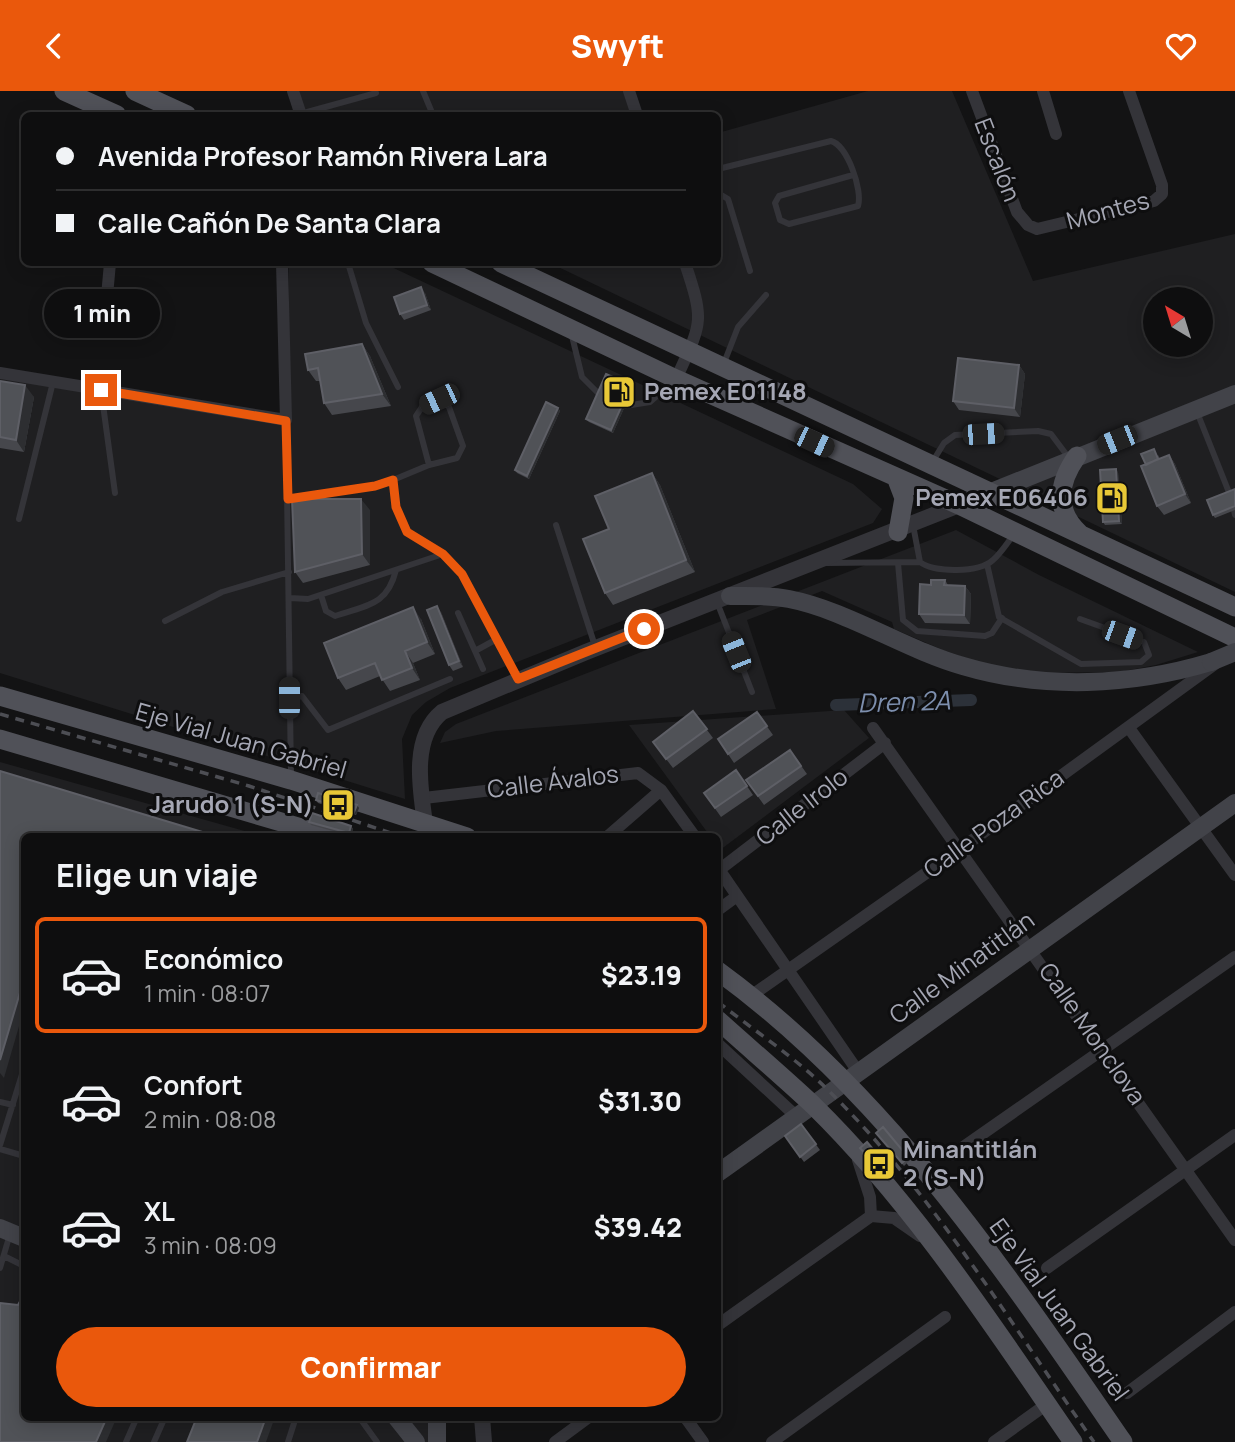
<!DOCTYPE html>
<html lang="es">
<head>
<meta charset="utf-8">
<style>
	body { margin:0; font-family:Manrope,sans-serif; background:#1c1c1d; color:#f1f3f6; height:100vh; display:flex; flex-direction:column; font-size:26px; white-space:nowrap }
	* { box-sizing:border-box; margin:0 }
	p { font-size:23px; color:#9b9c9e }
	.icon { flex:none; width:38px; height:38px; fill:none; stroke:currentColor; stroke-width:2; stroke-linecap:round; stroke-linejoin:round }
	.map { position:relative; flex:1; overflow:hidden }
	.panel { position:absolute; left:21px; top:742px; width:700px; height:588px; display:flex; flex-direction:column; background:#0e0e0f; border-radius:10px; box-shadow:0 4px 18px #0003,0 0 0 2px #2e2e2f }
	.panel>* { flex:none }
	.banner { position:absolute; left:21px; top:21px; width:700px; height:154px; border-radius:10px; box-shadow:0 4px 18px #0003,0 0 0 2px #2e2e2f; display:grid; align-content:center; height:154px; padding:0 35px; background:#0e0e0f }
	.needle { width:46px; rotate:322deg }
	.tools { position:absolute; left:1143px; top:196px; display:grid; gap:14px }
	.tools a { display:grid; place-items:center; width:70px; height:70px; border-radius:50%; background:#0e0e0f; box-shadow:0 4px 18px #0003,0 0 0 2px #2e2e2f; font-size:35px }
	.end { position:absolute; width:32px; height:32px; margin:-16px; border:9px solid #ea580c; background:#fff; box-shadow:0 0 0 4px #fff }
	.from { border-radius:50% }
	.bubble { position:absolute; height:49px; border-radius:24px; background:#0e0e0f; box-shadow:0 4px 18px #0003,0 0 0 2px #2e2e2f; font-size:23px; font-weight:800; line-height:49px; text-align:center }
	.car { position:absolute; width:21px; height:42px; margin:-21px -10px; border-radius:9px; box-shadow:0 0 5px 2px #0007; background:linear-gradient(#222 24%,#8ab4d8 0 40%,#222 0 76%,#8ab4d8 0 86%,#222 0) }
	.banner b { display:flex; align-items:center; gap:24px; height:66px; font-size:26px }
	.banner b+b { border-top:2px solid #2e2e2f }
	.banner i { width:18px; height:18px; background:#f1f3f6 }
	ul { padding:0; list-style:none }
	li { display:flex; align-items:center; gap:21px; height:116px; margin:0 14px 10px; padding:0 21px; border:4px solid transparent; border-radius:10px }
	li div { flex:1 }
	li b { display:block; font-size:26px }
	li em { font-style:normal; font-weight:800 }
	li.selected { border-color:#ea580c }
	li>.icon { width:63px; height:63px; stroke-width:1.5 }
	h2 { padding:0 35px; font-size:32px; line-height:84px }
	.primary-button { display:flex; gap:14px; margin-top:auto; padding:14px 35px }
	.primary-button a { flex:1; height:80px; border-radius:42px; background:#ea580c; color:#fff; font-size:28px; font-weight:800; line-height:80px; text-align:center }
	header { display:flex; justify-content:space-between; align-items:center; height:91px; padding:0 35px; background:#ea580c; color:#fff; font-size:32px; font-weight:800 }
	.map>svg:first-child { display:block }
</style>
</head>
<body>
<header><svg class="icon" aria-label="back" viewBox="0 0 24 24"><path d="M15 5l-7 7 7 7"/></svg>Swyft<svg class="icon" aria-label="heart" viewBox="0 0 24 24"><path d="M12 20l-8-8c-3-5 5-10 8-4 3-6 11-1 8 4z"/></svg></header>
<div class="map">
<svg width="1235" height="1351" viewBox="0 0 1235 1351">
	<rect width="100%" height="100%" fill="#131314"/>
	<path fill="#1f1f21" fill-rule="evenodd" d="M288,0H629L639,24H294Z
		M868,0H952L1033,190L1235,143V501L550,172H718V42ZM1155,208H1200V254H1155Z
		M289,172H383L853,393L882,418L873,432L450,597L426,611L412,624L402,648L405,708L0,582V288L289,328Z
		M956,439L1039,484L1198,561L1156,574L1119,581L1026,582L985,574L943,559L894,538L892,531L822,500L747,529L776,618L496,640L440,652L445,641L456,633Z
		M844,619L869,647L720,759L718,746L710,745L629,634Z
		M0,671L262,745L24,746V1326L434,1327L429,1351H0Z"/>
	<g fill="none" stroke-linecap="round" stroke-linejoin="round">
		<path stroke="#2c3139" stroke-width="12" d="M836,614L971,609"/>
		<path stroke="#343439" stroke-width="6" d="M423,0L433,24
			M300,23L376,2
			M718,78L831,50C847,54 863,99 858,115L789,133L780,129L775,112L779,105L853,84
			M718,102L728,108L750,180
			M348,172L366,232L398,296
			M571,241L582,286L600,304
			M724,272L738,236L766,204
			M101,299L115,402
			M625,315L650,311L674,290
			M1197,321L1230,404
			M286,329L291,687
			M933,370L944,352L955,344L1038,340L1051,343L1069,367
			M393,389L429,374L416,325L422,316L439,308L449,316L463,355L457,367L429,374
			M288,408L375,395L393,389L396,416L407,441L443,463L462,483L518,588
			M1234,419L1235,424
			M19,428L53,291
			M556,434L595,555
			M913,434L920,471C934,482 979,482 993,469C1001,462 1008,451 1014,443
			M826,472L920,471
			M898,472L903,529L917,540L985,545L992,542L1002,527
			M987,473L999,526L1081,573L1141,571L1149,564L1144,551L1080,528
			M321,504L326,520L335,525C367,514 387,515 396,479
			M290,507L308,508L443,463
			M717,511L752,601
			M458,522L475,560
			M165,530L222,501L289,481
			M483,578L475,560L497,548
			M289,607L302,605L328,639L450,588
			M0,1011L13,1014
			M0,1054L24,977
			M0,1058L24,1065
			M4,1165L24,1175
			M0,1177L10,1143
			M359,1326L377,1351
			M126,1351L137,1326
			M154,1351L165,1326
			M288,1351L296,1326"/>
		<path stroke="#343439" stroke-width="12" d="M293,0L301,24
			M629,0L637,24
			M972,0L1017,121L1028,134L1037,138L1154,110L1162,103V94L1129,0
			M1043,0L1056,43
			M107,205L110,172
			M0,282L286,329L282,172
			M676,288C702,231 705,232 685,172
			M873,637L1235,1149
			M1129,637L1235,784
			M424,707L638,682L661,699L695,746
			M607,746L661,699
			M718,777L859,982
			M719,779L885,652
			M718,819L737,805
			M751,905L959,759L1215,573
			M718,953L797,1026
			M952,1064L1235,866
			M858,1069L870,1106L871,1125
			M871,1125L894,1127L920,1145
			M1047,1177L1235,1044
			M718,1234L871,1125
			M1127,1302L1235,1221
			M685,1326L703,1351
			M555,1351L589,1326
			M772,1351L945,1226
			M994,1351L1047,1313"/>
		<path stroke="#343439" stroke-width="16" d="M427,746C422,707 408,649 442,621L586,561L959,414
			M482,1326L484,1351"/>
		<path stroke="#424349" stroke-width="18" d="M959,414L1235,303
			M730,505C750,505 769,504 789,508C846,519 906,559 963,575C1044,599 1131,595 1211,571
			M718,1082L1235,712
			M0,1137L24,1147
			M396,1326L416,1351
			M437,1351V1326"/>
		<path stroke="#505158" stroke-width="19" d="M64,0L117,24
			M135,0L187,24
			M432,172L676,288L959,414L1235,547
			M501,172L1235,516
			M1077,365C1058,392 1054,419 1080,443
			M896,386L904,407L898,441
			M0,605L291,689L467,746
			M0,648L332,746
			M718,880C888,1004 1005,1180 1123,1351
			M718,929C749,957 782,985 813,1014C914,1113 993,1235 1073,1351"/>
		<path stroke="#4d4e54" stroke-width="3.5" stroke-dasharray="9 7" stroke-linecap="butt" d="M0,623L249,695L403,746
			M718,911C756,941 799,969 833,1004C935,1106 1011,1233 1094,1351"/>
		<path stroke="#424349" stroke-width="18" d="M1211,571L1235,561"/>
	</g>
	<path fill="#46474c" d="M425,202L431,219L404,229L400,223Z
		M362,253L370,265L391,315L332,324L324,312L320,290H316L308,279Z
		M1019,274L1025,283L1020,326L959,319L953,310Z
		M0,290L34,306L24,361L0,357Z
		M631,294L633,297L613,342L589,331L586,328Z
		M558,317L560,320L529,388L517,382L515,379Z
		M1158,364L1160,368L1169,364L1175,373L1191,412L1164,424L1157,415L1146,374Z
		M1118,381L1122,433L1105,434L1103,431Z
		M652,382L660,394L695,481L613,514L605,502L609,438Z
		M1235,398V419L1215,427L1213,424Z
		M370,419V474L303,492L295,481Z
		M945,489L948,494L965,495L971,503L970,533L925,532L919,523L931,494Z
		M441,521L463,576L453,580L449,574Z
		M421,528L435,563L413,572L420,589L390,600L380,585L346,599L338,587Z
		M693,620L713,647L673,677L653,651Z
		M757,621L773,644L734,672L718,648Z
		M790,659L807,683L764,714L746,689Z
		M736,679L753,704L721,726L704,702Z
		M316,709L357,714L359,717L356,724L318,712Z
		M309,731L351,735L353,738L351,745L311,734Z
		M801,1033L820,1059L804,1071L785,1045Z
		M883,1036L910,1069L904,1075L876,1042Z
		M867,1051L895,1085L889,1091L860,1057Z"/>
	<path fill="#2d2e31" d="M421,196L425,202L431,219L427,214Z
		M362,253L370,265L391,315L382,303Z
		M1019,274L1025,283L1020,326L1014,317Z
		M25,294L34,306L24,361L16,349Z
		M631,294L633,297L613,342L611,339Z
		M558,317L560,320L529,388L527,385Z
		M1169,364L1175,373L1191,412L1185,403Z
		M1116,378L1118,381L1122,433L1119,430Z
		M652,382L660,394L695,481L686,469Z
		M361,408L370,419V474L362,463Z
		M965,495L971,503L970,533L964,524Z
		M437,515L441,521L463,576L459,570Z
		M413,516L421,528L435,563L427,551Z
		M405,560L413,572L420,589L412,577Z
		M357,714L359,717L356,724L354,721Z
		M351,735L353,738L351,745L349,742Z
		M24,888V918L4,987L0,982V969Z
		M107,1326H117L106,1351H96Z
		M266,1326H275L266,1351H257Z"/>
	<path fill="#505257" stroke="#5e5f66" stroke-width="2" d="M421,196L427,214L400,223L394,206Z
		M362,253L382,303L324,312L318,277L308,279L305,263Z
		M958,267L1019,274L1014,317L953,310Z
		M606,283L631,294L611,339L586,328Z
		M0,290L25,294L16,349L0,346Z
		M546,311L558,317L527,385L515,379Z
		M1154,358L1158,368L1146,374L1141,363Z
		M1169,364L1185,403L1157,415L1141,375Z
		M1116,378L1119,430L1103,431L1100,379Z
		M652,382L686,469L605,502L583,448L609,438L595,405Z
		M1235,398V415L1213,424L1207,409Z
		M292,408H361L362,463L295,481Z
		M931,489H945L944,494L965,495L964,524L919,523L920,493L931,494Z
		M437,515L459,570L449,574L427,519Z
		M413,516L427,551L405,560L412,577L382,589L375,572L338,587L324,552Z
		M693,620L707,638L666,668L653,651Z
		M757,621L767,635L728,663L718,648Z
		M790,659L801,675L758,705L746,689Z
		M736,679L747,695L715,717L704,702Z
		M0,680L219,746H24V888L0,969Z
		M318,702L357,714L354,721L316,709Z
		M312,722L351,735L349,742L309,731Z
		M801,1033L816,1053L800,1066L785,1045Z
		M883,1036L908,1066L902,1072L876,1042Z
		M867,1051L893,1082L887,1088L860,1057Z
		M24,1203V1326H107L96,1351H0V1212L18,1214Z
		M197,1326H266L257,1351H187Z"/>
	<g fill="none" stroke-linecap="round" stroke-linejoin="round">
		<path stroke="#ea580c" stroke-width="9" d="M101,299L286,330L288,408L375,395L393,389L396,416L407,441L443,463L462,483L518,588L644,538"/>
	</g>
	<defs>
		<symbol id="fuel-square" viewBox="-11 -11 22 22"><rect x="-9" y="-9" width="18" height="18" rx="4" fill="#e8c837" stroke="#0e0e0f"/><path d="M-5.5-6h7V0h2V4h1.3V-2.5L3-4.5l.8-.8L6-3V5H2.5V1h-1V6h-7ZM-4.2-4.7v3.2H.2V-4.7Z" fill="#111"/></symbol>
		<symbol id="bus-square" viewBox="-11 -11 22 22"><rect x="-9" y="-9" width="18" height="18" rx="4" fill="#e8c837" stroke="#0e0e0f"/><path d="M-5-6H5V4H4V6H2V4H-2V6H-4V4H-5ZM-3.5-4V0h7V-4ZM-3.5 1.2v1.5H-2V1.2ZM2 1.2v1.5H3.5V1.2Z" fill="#111"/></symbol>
	</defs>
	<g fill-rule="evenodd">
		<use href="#fuel-square" x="600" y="282" width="38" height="38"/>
		<use href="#fuel-square" x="1093" y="388" width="38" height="38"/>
		<use href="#bus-square" x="319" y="695" width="38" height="38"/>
		<use href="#bus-square" x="860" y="1054" width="38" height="38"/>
	</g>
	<g text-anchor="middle" stroke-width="6" stroke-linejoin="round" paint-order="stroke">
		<g font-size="24" fill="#a5a7b4" stroke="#0e0e0f">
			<text transform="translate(997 69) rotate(69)" y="8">Escalón</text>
			<text transform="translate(1108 120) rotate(-15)" y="8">Montes</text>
			<text transform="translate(241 650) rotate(16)" y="8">Eje Vial Juan Gabriel</text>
			<text transform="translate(553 691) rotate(-7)" y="8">Calle Ávalos</text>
			<text transform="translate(802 716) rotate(-38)" y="8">Calle Irolo</text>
			<text transform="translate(994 733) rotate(-36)" y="8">Calle Poza Rica</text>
			<text transform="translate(962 877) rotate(-36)" y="8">Calle Minatitlán</text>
			<text transform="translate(1092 943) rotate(55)" y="8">Calle Monclova</text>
			<text transform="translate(1059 1219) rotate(54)" y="8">Eje Vial Juan Gabriel</text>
		</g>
		<g font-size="24" font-weight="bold" fill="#a5a7b4" stroke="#0e0e0f" text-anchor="start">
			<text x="644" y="309">Pemex E01148</text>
			<text x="1088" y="415" text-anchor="end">Pemex E06406</text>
			<text x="314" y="722" text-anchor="end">Jarudo 1 (S-N)</text>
			<text x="903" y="1067">Minantitlán<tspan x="903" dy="28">2 (S-N)</tspan></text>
		</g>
		<g font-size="26" font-style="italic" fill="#7d8fae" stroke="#0e0e0f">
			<text transform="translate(904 611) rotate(-2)" y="9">Dren 2A</text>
		</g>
	</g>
</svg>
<div class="tools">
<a><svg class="needle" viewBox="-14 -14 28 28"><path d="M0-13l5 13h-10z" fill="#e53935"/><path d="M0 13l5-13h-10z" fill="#9b9c9e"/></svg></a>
</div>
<i class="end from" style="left:644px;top:538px"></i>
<i class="end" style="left:101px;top:299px"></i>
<div class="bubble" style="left:44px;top:198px;width:116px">1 min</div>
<i class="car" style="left:439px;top:308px;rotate:245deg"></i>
<i class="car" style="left:983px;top:343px;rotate:87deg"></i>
<i class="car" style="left:1117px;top:349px;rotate:248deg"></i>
<i class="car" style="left:814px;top:351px;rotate:115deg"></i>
<i class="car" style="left:1122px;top:544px;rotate:110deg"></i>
<i class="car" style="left:736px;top:561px;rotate:338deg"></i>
<i class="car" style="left:289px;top:607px;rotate:0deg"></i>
<div class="banner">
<b><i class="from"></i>Avenida Profesor Ramón Rivera Lara</b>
<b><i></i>Calle Cañón De Santa Clara</b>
</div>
<section class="panel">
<h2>Elige un viaje</h2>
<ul>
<li class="selected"><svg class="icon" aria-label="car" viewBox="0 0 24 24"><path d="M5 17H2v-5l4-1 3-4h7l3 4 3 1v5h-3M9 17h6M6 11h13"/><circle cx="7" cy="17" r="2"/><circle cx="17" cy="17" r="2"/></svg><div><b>Económico</b><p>1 min · 08:07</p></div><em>$23.19</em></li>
<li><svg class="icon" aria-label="car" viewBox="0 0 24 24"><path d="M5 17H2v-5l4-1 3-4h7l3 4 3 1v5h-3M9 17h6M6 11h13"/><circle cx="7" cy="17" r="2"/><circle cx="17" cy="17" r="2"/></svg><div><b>Confort</b><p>2 min · 08:08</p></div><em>$31.30</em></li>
<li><svg class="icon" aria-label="car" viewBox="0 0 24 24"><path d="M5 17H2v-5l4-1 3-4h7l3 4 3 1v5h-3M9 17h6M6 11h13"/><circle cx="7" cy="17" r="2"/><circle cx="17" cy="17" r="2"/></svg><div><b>XL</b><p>3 min · 08:09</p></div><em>$39.42</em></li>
</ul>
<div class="primary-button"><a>Confirmar</a></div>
</section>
</div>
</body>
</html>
